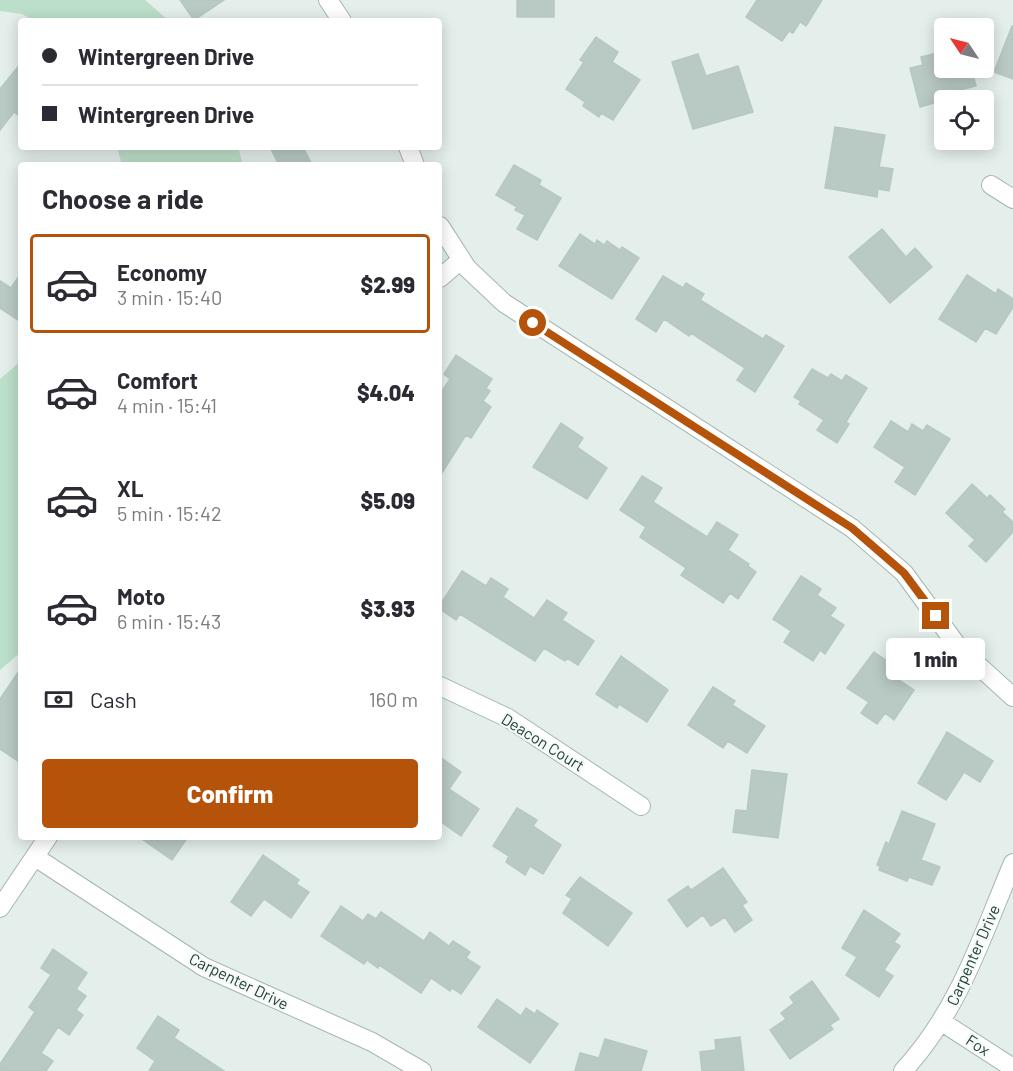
<!DOCTYPE html>
<html lang="en">
<head>
<meta charset="utf-8">
<style>
	body { margin:0; font-family:Barlow,sans-serif; background:#f7f7f7; color:#2b2b33; height:100vh; display:flex; flex-direction:column; font-size:22px; white-space:nowrap }
	* { box-sizing:border-box; margin:0 }
	p { font-size:20px; color:#7c7c81 }
	.icon { flex:none; width:33px; height:33px; fill:none; stroke:currentColor; stroke-width:2; stroke-linecap:round; stroke-linejoin:round }
	.map { position:relative; flex:1; overflow:hidden }
	.drawer { position:absolute; left:18px; top:162px; width:424px; height:678px; display:flex; flex-direction:column; background:#fff; border-radius:6px; box-shadow:0 3px 15px #0003 }
	.drawer>* { flex:none }
	.guide { position:absolute; left:18px; top:18px; width:424px; height:132px; border-radius:6px; box-shadow:0 3px 15px #0003; display:grid; align-content:center; height:132px; padding:0 24px; background:#fff }
	.needle { width:39px; rotate:305deg }
	.fabs { position:absolute; left:934px; top:18px; display:grid; gap:12px }
	.fabs a { display:grid; place-items:center; width:60px; height:60px; border-radius:6px; background:#fff; box-shadow:0 3px 15px #0003; font-size:30px }
	.end { position:absolute; width:27px; height:27px; margin:-14px; border:8px solid #b45309; background:#fff; box-shadow:0 0 0 3px #fff }
	.from { border-radius:50% }
	.bubble { position:absolute; height:42px; border-radius:6px; background:#fff; box-shadow:0 3px 15px #0003; font-size:20px; font-weight:800; line-height:42px; text-align:center }
	.guide b { display:flex; align-items:center; gap:21px; height:57px; font-size:22px }
	.guide b+b { border-top:2px solid #e1e1e2 }
	.guide i { width:15px; height:15px; background:#2b2b33 }
	ul { padding:0; list-style:none }
	li { display:flex; align-items:center; gap:18px; height:99px; margin:0 12px 9px; padding:0 12px; border:3px solid transparent; border-radius:6px }
	li div { flex:1 }
	li b { display:block; font-size:22px }
	li em { font-style:normal; font-weight:800 }
	li.active { border-color:#b45309 }
	li>.icon { width:54px; height:54px; stroke-width:1.5 }
	h2 { padding:0 24px; font-size:27px; line-height:72px }
	.pay { display:flex; align-items:center; gap:15px; height:66px; padding:0 24px; font-size:22px }
	.pay p { margin-inline-start:auto }
	.cta { display:flex; gap:12px; margin-top:auto; padding:12px 24px }
	.cta a { flex:1; height:69px; border-radius:6px; background:#b45309; color:#fff; font-size:24px; font-weight:800; line-height:69px; text-align:center }
	.map>svg:first-child { display:block }
</style>
</head>
<body>
<div class="map">
<svg width="1013" height="1071" viewBox="0 0 1013 1071">
	<rect width="100%" height="100%" fill="#e4eeea"/>
	<path fill="#bcdfc9" d="M0,0H145L169,21H34L22,14L0,11Z
		M117,147H238L243,165H122Z
		M21,361V652L0,670V379Z"/>
	<path fill="#b9c9c4" stroke="#b6c8c2" stroke-width="1.5" d="M180,0H224L194,20Z
		M517,0H554V17H517Z
		M757,0H822L806,26L800,22L793,33L789,31L782,41L746,17Z
		M1012,26H1013V79L994,72Z
		M596,37L618,52L612,62L640,80L613,120L601,113L599,117L583,106L585,102L566,89L584,62L580,60Z
		M945,51V68H971L976,86L940,95L941,101L920,107L910,68L923,65L921,57Z
		M698,54L706,76L738,66L753,112L693,129L672,62Z
		M21,63V117L14,112L0,130V89Z
		M835,127L885,135L879,167L893,169L889,191L878,189L877,197L825,188Z
		M270,147H303L312,165H279Z
		M514,165L541,180L539,185L561,198L537,240L517,229L525,215L515,210L517,207L496,195Z
		M882,229L906,257L915,248L932,267L890,303L849,257Z
		M580,234L595,244L597,240L604,245L607,241L620,250L622,247L639,258L612,299L559,266Z
		M21,273V322L0,308V281L11,288Z
		M967,275L996,294L998,289L1013,299V307L996,334L985,328L976,342L939,319Z
		M663,276L683,288L686,283L704,294L700,300L763,339L766,335L784,346L755,392L737,380L745,368L691,333L689,336L664,319L656,332L636,319Z
		M456,355L492,379L486,388L490,391L483,401L491,407L471,438L466,435L440,476V394L450,379L444,374Z
		M812,369L828,378L831,374L842,381L846,375L867,388L846,422L849,424L837,443L817,430L824,420L799,404L801,401L794,397Z
		M891,421L908,432L912,424L923,431L927,425L950,439L915,495L895,482L905,467L874,447Z
		M561,423L583,438L577,447L607,468L587,499L533,467Z
		M642,476L662,488L653,502L707,537L717,522L738,535L728,550L749,564L748,566L756,572L738,599L730,593L723,603L681,575L686,568L640,537L646,527L620,510Z
		M972,484L987,498L990,495L1005,509L1002,512L1013,522V532L986,562L969,546L975,540L946,513Z
		M462,571L486,586L491,578L508,589L503,597L534,618L547,600L567,613L562,620L594,641L578,665L567,658L565,661L544,648L535,661L460,614L456,620L440,609V605Z
		M801,576L821,589L817,595L836,608L830,616L844,625L825,654L820,650L813,661L784,642L791,631L773,619Z
		M874,652L893,665L888,673L914,690L894,720L885,713L877,724L861,713L869,702L847,688Z
		M621,656L668,690L647,722L619,704L617,708L596,694Z
		M21,668V763L0,749V699Z
		M713,687L735,701L732,705L765,726L747,753L728,741L723,748L688,725Z
		M947,732L993,761L980,782L964,772L946,800L918,783Z
		M440,757L461,772L449,789L479,809L461,836L440,821Z
		M752,770L787,774L778,838L733,832L736,810L747,811Z
		M517,808L537,820L533,826L561,845L543,874L530,866L525,875L506,862L509,856L493,846Z
		M902,811L935,824L921,860L940,867L932,885L909,877L907,881L879,870L880,866L877,865L886,842L889,844Z
		M139,837H188L172,860Z
		M263,855L299,880L296,884L309,892L291,918L264,899L251,916L231,902Z
		M723,868L747,902L742,905L752,920L735,932L725,917L711,926L703,915L687,927L668,900L688,886L691,890Z
		M580,877L632,913L608,946L563,913L572,899L566,895Z
		M341,906L363,921L368,914L376,919L381,912L424,941L430,932L449,946L453,941L470,952L466,958L480,967L461,994L452,988L450,991L431,978L421,993L379,965L378,968L367,960L364,964L321,936Z
		M864,910L900,934L894,942L900,946L884,970L893,976L879,997L846,975L857,957L842,948Z
		M53,949L87,973L76,989L86,996L76,1010L83,1015L69,1035L58,1027L41,1053L53,1061L46,1071H0V1064L35,1012L29,1007L51,975L41,968Z
		M812,981L839,1019L830,1025L833,1029L790,1059L770,1030L786,1019L781,1013L794,1003L790,997Z
		M497,999L521,1016L526,1008L535,1014L537,1010L558,1024L530,1063L478,1027Z
		M158,1016L179,1030L174,1038L224,1071H149L155,1061L137,1048Z
		M740,1037L744,1071H702L700,1052L716,1050L715,1040Z
		M605,1039L647,1051L641,1071H575L580,1053L599,1058Z"/>
	<g fill="none" stroke-linecap="round" stroke-linejoin="round">
		<defs>
			<path id="minor" d="M328,0L342,21
				M408,147L415,165
				M991,185L1013,199
				M440,226L467,268L504,303L852,528L904,573L959,648L1013,697
				M440,278L461,260
				M440,686L508,718L641,806
				M35,857L204,967L372,1042L422,1071
				M0,908L48,837
				M942,1022L1013,1068
				M903,1071C960,1009 981,938 1013,863"/>
		</defs>
		<use href="#minor" stroke="#a6b6b2" stroke-width="20"/>
		<use href="#minor" stroke="#fff" stroke-width="18"/>
	</g>
	<g fill="none" stroke-linecap="round" stroke-linejoin="round">
		<path stroke="#b45309" stroke-width="8" d="M533,323L852,528L904,573L936,616"/>
	</g>
	<g text-anchor="middle" stroke-width="4.5" stroke-linejoin="round" paint-order="stroke">
		<g font-size="16" fill="#23403b" stroke="#f5faf8">
			<text transform="translate(543 742) rotate(32)" y="6">Deacon Court</text>
			<text transform="translate(973 955) rotate(-66)" y="6">Carpenter Drive</text>
			<text transform="translate(239 981) rotate(26)" y="6">Carpenter Drive</text>
			<text transform="translate(978 1045) rotate(33)" y="6">Fox</text>
		</g>
	</g>
</svg>
<div class="fabs">
<a><svg class="needle" viewBox="-14 -14 28 28"><path d="M0-13l5 13h-10z" fill="#e53935"/><path d="M0 13l5-13h-10z" fill="#7c7c81"/></svg></a>
<a><svg class="icon" aria-label="locate" viewBox="0 0 24 24"><circle cx="12" cy="12" r="6"/><path d="M12 2v4M12 18v4M2 12h4M18 12h4"/></svg></a>
</div>
<i class="end from" style="left:533px;top:323px"></i>
<i class="end" style="left:936px;top:616px"></i>
<div class="bubble" style="left:886px;top:638px;width:99px">1 min</div>
<div class="guide">
<b><i class="from"></i>Wintergreen Drive</b>
<b><i></i>Wintergreen Drive</b>
</div>
<section class="drawer">
<h2>Choose a ride</h2>
<ul>
<li class="active"><svg class="icon" aria-label="car" viewBox="0 0 24 24"><path d="M5 17H2v-5l4-1 3-4h7l3 4 3 1v5h-3M9 17h6M6 11h13"/><circle cx="7" cy="17" r="2"/><circle cx="17" cy="17" r="2"/></svg><div><b>Economy</b><p>3 min · 15:40</p></div><em>$2.99</em></li>
<li><svg class="icon" aria-label="car" viewBox="0 0 24 24"><path d="M5 17H2v-5l4-1 3-4h7l3 4 3 1v5h-3M9 17h6M6 11h13"/><circle cx="7" cy="17" r="2"/><circle cx="17" cy="17" r="2"/></svg><div><b>Comfort</b><p>4 min · 15:41</p></div><em>$4.04</em></li>
<li><svg class="icon" aria-label="car" viewBox="0 0 24 24"><path d="M5 17H2v-5l4-1 3-4h7l3 4 3 1v5h-3M9 17h6M6 11h13"/><circle cx="7" cy="17" r="2"/><circle cx="17" cy="17" r="2"/></svg><div><b>XL</b><p>5 min · 15:42</p></div><em>$5.09</em></li>
<li><svg class="icon" aria-label="car" viewBox="0 0 24 24"><path d="M5 17H2v-5l4-1 3-4h7l3 4 3 1v5h-3M9 17h6M6 11h13"/><circle cx="7" cy="17" r="2"/><circle cx="17" cy="17" r="2"/></svg><div><b>Moto</b><p>6 min · 15:43</p></div><em>$3.93</em></li>
</ul>
<div class="pay"><svg class="icon" aria-label="cash" viewBox="0 0 24 24"><path d="M3 7h18v10H3z"/><circle cx="12" cy="12" r="2"/></svg>Cash<p>160 m</p></div>
<div class="cta"><a>Confirm</a></div>
</section>
</div>
</body>
</html>
